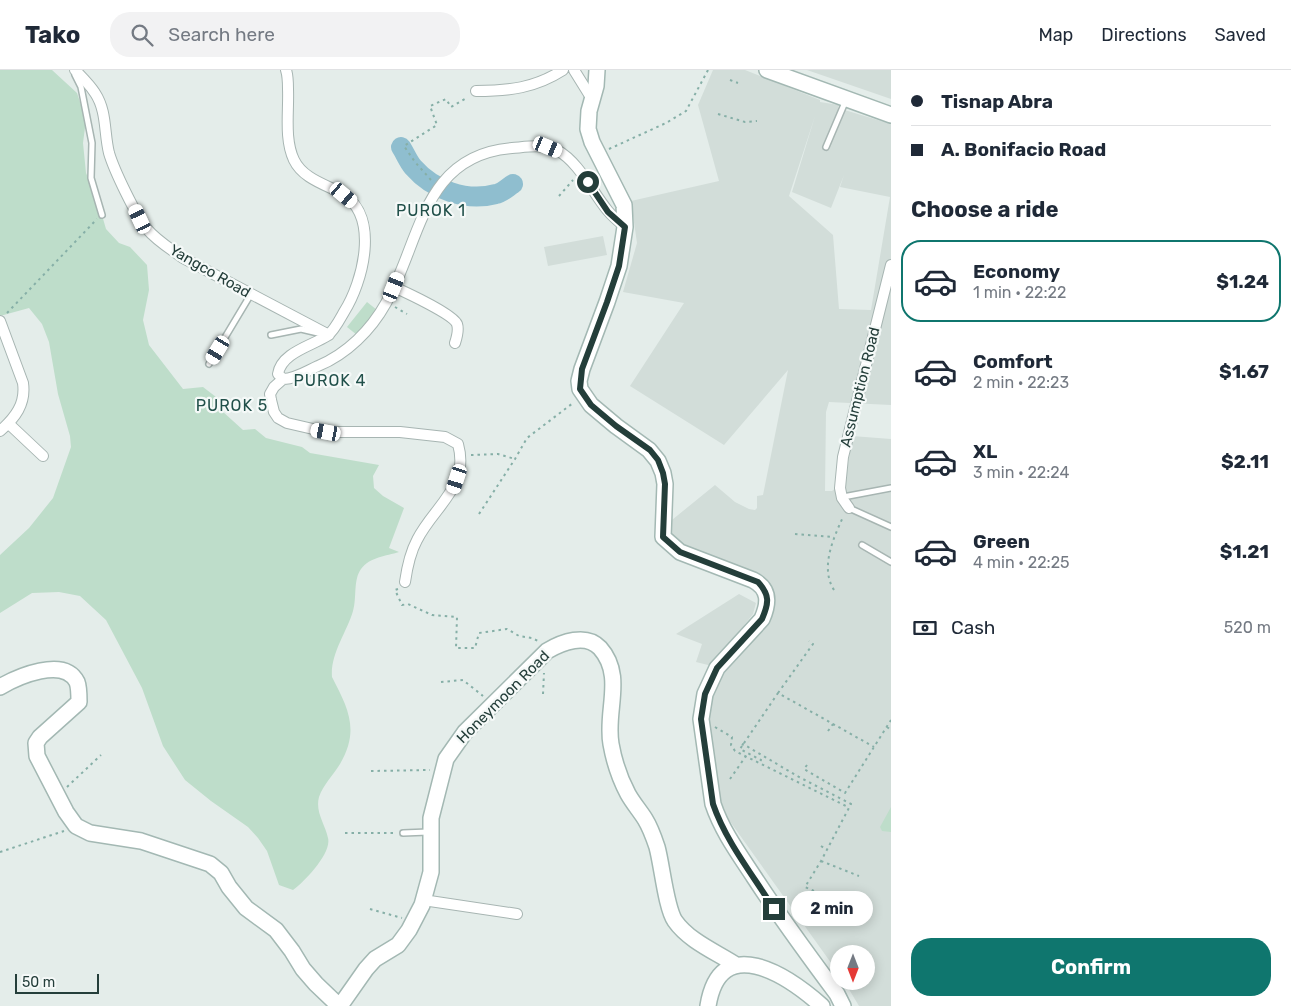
<!DOCTYPE html>
<html lang="en">
<head>
<meta charset="utf-8">
<style>
	body { margin:0; font-family:Rubik,sans-serif; background:#f2f2f3; color:#1f2937; height:100vh; display:flex; flex-direction:column; font-size:19px; white-space:nowrap }
	* { box-sizing:border-box; margin:0 }
	p { font-size:16px; color:#747a83 }
	.icon { flex:none; width:28px; height:28px; fill:none; stroke:currentColor; stroke-width:2; stroke-linecap:round; stroke-linejoin:round }
	.map { position:relative; flex:1; overflow:hidden }
	.drawer { display:flex; flex-direction:column; background:#fff; width:400px }
	.drawer>* { flex:none }
	.banner { display:grid; align-content:center; height:110px; padding:0 20px; background:#fff }
	.needle { width:32px; rotate:180deg }
	.fabs { position:absolute; left:830px; top:875px; display:grid; gap:10px }
	.fabs a { display:grid; place-items:center; width:45px; height:45px; border-radius:50%; background:#fff; box-shadow:0 2px 12px #0003; font-size:25px }
	.scale { position:absolute; left:15px; bottom:12px; width:84px; box-sizing:border-box; padding-left:5px; border:2px solid #243e3a; border-top:0; font-size:14px; line-height:18px; white-space:nowrap; color:#243e3a; -webkit-text-stroke:4px #f5f9f8; paint-order:stroke }
	.end { position:absolute; width:22px; height:22px; margin:-11px; border:6px solid #243e3a; background:#fff; box-shadow:0 0 0 2px #fff }
	.from { border-radius:50% }
	.bubble { position:absolute; height:35px; border-radius:18px; background:#fff; box-shadow:0 2px 12px #0003; font-size:16px; font-weight:700; line-height:35px; text-align:center }
	.car { position:absolute; width:15px; height:30px; margin:-15px -8px; border-radius:6px; box-shadow:0 0 4px 1px #0007; background:linear-gradient(#fff 24%,#345 0 40%,#fff 0 76%,#345 0 86%,#fff 0) }
	.banner b { display:flex; align-items:center; gap:18px; height:48px; font-size:19px }
	.banner b+b { border-top:1px solid #e0e1e3 }
	.banner i { width:12px; height:12px; background:#1f2937 }
	ul { padding:0; list-style:none }
	li { display:flex; align-items:center; gap:15px; height:82px; margin:0 10px 8px; padding:0 10px; border:2px solid transparent; border-radius:20px }
	li div { flex:1 }
	li b { display:block; font-size:19px }
	li em { font-style:normal; font-weight:700 }
	li.active { border-color:#0f766e }
	li>.icon { width:45px; height:45px; stroke-width:1.5 }
	h2 { padding:0 20px; font-size:22px; line-height:60px }
	.pay { display:flex; align-items:center; gap:12px; height:55px; padding:0 20px; font-size:19px }
	.pay p { margin-inline-start:auto }
	.action { display:flex; gap:10px; margin-top:auto; padding:10px 20px }
	.action a { flex:1; height:58px; border-radius:20px; background:#0f766e; color:#fff; font-size:20px; font-weight:700; line-height:58px; text-align:center }
	header { display:flex; align-items:center; gap:30px; box-sizing:border-box; height:70px; padding:0 25px; background:#fff; border-bottom:1px solid #e0e1e3 }
	header strong { font-size:24px }
	nav { display:flex; gap:28px; margin-inline-start:auto; font-size:18px }
	.search { width:350px; height:45px; background:#f2f2f3; display:flex; align-items:center; gap:12px; box-sizing:border-box; padding:0 18px; border-radius:20px; color:#747a83; font-size:19px }
	main { display:flex; flex:1; min-height:0 }
	.map>svg:first-child { display:block }
</style>
</head>
<body>
<header>
<strong>Tako</strong>
<div class="search"><svg class="icon" aria-label="search" viewBox="0 0 24 24"><circle cx="10" cy="10" r="6"/><path d="M15 15l6 6"/></svg>Search here</div>
<nav><a>Map</a><a>Directions</a><a>Saved</a></nav>
</header>
<main>
<div class="map">
<svg width="891" height="936" viewBox="0 0 891 936">
	<rect width="100%" height="100%" fill="#e4edea"/>
	<path fill="#d2ddd9" fill-rule="evenodd" d="M713,0H745L820,30V32L839,35L838,38L891,54V335L829,332L826,342L825,421H832L846,410L852,366L891,369V936H859L844,911H866V884H839V904L724,743L702,649L710,619L771,524L671,472L667,454L715,415L735,432L749,439L755,440L757,438V426L763,425L788,300L724,375L630,316L684,233L623,222L637,173L631,131L719,111L698,35ZM815,46L792,122L831,138L844,105L840,117L890,127L871,240L839,239L833,165L789,126Z
		M807,0H891V29Z
		M603,166L607,185L548,196L544,177Z
		M739,524L756,533L753,544L712,596L696,592L702,574L676,564Z"/>
	<path fill="#beddca" d="M0,0H52L77,23L86,50L83,73L86,103L97,128L106,159L119,173L130,177L147,195L149,220L143,250L149,275L183,319L203,317L216,327L222,341L243,360L255,359L266,368L302,377L310,383L379,395L373,406L374,418L383,426L404,438L389,478L399,482C386,486 370,487 361,499C353,510 357,528 353,541C347,562 330,584 332,607C348,638 360,660 340,694C334,704 323,715 319,727C315,742 325,754 328,768C332,783 304,812 293,820L279,815L267,781L258,768L248,757L211,731L185,710L163,676L142,618L106,550L80,526L59,522L32,523L0,543V485L29,458L53,428L71,377L70,366L58,324L49,272L42,254L29,238L0,246Z
		M367,232L377,240L357,265L347,257Z
		M891,737V762L882,761L880,757Z"/>
	<g fill="none" stroke-linecap="round" stroke-linejoin="round">
		<path stroke="#8fbecf" stroke-width="20" d="M401,77C405,83 408,91 413,97C433,120 466,132 496,124C502,123 508,117 513,114"/>
		<defs>
			<path id="lane" d="M75,5L81,17L92,73L91,108L102,145
				M826,77L846,30
				M271,265L301,259L318,263
				M209,294L251,224
				M843,427L891,418
				M849,438L891,457
				M862,475L891,492
				M403,763L428,762"/>
			<path id="street" d="M75,0C82,7 90,15 95,23C107,41 104,63 109,83C114,100 136,146 147,159C157,171 171,179 183,188L329,265
				M574,0L592,29
				M476,21C509,21 535,18 563,0
				M394,217C405,222 453,244 457,254C459,260 457,267 455,273
				M0,251L23,313C26,334 15,348 0,361
				M283,309C295,309 307,301 318,296C347,284 371,260 386,233C421,171 422,85 512,78C526,77 544,74 557,80C580,93 592,122 608,141C613,147 619,152 625,157
				M283,309L274,317L270,324L271,330L274,342L278,348L287,353L326,362H400L445,367L458,374C470,417 434,436 417,470C410,483 407,498 405,512
				M283,309L278,304C281,283 311,276 327,266C334,261 340,249 344,242C363,212 380,147 343,124C327,115 303,109 294,90C284,69 289,41 288,19C288,12 288,6 286,0
				M9,354L43,386
				M849,438L842,428L840,418L843,387L891,195
				M423,830L517,844"/>
			<path id="secondary" d="M597,0L596,16L589,41L588,59L592,72L624,135L625,157L619,196L607,232L582,299L579,311L580,319L591,335L616,356L649,380L658,391L663,403L665,414L663,467L680,482L753,510C770,519 769,533 762,549L717,598L705,624L701,649L713,734C722,761 739,784 754,807C780,847 808,885 837,924L843,936
				M767,0L891,45
				M0,617C17,607 64,586 77,612C79,617 79,626 79,632L40,667L36,673L37,686L66,742L76,756L90,763L141,771L210,794L221,803L229,817L246,838L276,860L292,881L303,899L316,914L339,936
				M340,936L366,899L375,889L398,875L409,860L422,835L431,802V748L446,689L465,662L547,581C562,572 586,563 600,578C625,606 605,641 611,674C614,691 620,709 628,724C633,733 640,741 645,749C650,757 654,768 657,777C662,795 666,838 675,851C689,871 716,882 736,895
				M708,936C720,861 787,905 822,936"/>
		</defs>
		<use href="#lane" stroke="#a7b5b2" stroke-width="8"/>
		<use href="#street" stroke="#a7b5b2" stroke-width="12"/>
		<use href="#secondary" stroke="#a3b8b3" stroke-width="18"/>
		<path stroke="#86afa7" stroke-width="2" stroke-dasharray="2.5 4" stroke-linecap="butt" d="M730,10L738,13
			M718,44L745,52L757,51
			M609,79L666,53L686,41L708,0
			M431,110L415,92L404,76L437,55L430,36L446,29L451,37L468,27
			M559,126L573,110
			M395,237L407,244
			M7,243L97,149
			M471,385L498,384L515,389
			M479,444L515,389L527,368L573,333
			M795,464L834,467
			M398,519L395,520L402,535L408,534L432,545L457,547L456,578H475L479,563L507,559L519,566L532,568L538,571
			M834,520C820,498 833,469 843,447
			M441,612L463,610L483,626
			M778,623L813,574L809,571
			M543,624L544,603
			M715,657L732,667L731,675L735,681L848,737
			M887,657L891,660
			M828,661L833,654
			M742,676L740,679L761,690L759,693
			M807,695L804,699L845,723L891,650
			M371,701L430,700
			M730,709L746,686
			M67,717L101,685
			M345,763H396
			M821,776L827,780
			M0,782L64,761
			M821,791L859,806
			M814,821L805,817L821,791L851,734L799,707L743,674L742,676L778,623L874,677
			M370,839L402,848"/>
		<use href="#lane" stroke="#fff" stroke-width="5"/>
		<use href="#street" stroke="#fff" stroke-width="10"/>
		<use href="#secondary" stroke="#fff" stroke-width="15"/>
	</g>
	<g fill="none" stroke-linecap="round" stroke-linejoin="round">
		<path stroke="#243e3a" stroke-width="6" d="M588,112L608,142L625,157L619,196L607,232L582,299L580,319L591,335L616,356L650,380L658,390L663,403L665,414L663,467L680,482L758,512C770,525 769,533 762,549L717,598L705,624L701,649L713,734C726,772 753,805 774,839"/>
	</g>
	<g text-anchor="middle" stroke-width="4.5" stroke-linejoin="round" paint-order="stroke">
		<g font-size="15" fill="#243e3a" stroke="#f5f9f8">
			<text transform="translate(210 201) rotate(30)" y="5">Yangco Road</text>
			<text transform="translate(860 317) rotate(-76)" y="5">Assumption Road</text>
			<text transform="translate(503 627) rotate(-45)" y="5">Honeymoon Road</text>
		</g>
		<g font-size="16" letter-spacing="1" fill="#21504a" stroke="#f5f9f8">
			<text x="431" y="146">PUROK 1</text>
			<text x="330" y="316">PUROK 4</text>
			<text x="232" y="341">PUROK 5</text>
		</g>
	</g>
</svg>
<div class="fabs">
<a><svg class="needle" viewBox="-14 -14 28 28"><path d="M0-13l5 13h-10z" fill="#e53935"/><path d="M0 13l5-13h-10z" fill="#747a83"/></svg></a>
</div>
<div class="scale">50 m</div>
<i class="end from" style="left:588px;top:112px"></i>
<i class="end" style="left:774px;top:839px"></i>
<div class="bubble" style="left:791px;top:821px;width:82px">2 min</div>
<i class="car" style="left:548px;top:77px;rotate:112deg"></i>
<i class="car" style="left:344px;top:125px;rotate:130deg"></i>
<i class="car" style="left:140px;top:149px;rotate:335deg"></i>
<i class="car" style="left:394px;top:217px;rotate:22deg"></i>
<i class="car" style="left:218px;top:280px;rotate:211deg"></i>
<i class="car" style="left:326px;top:362px;rotate:280deg"></i>
<i class="car" style="left:457px;top:409px;rotate:198deg"></i>
</div>
<section class="drawer">
<div class="banner">
<b><i class="from"></i>Tisnap Abra</b>
<b><i></i>A. Bonifacio Road</b>
</div>
<h2>Choose a ride</h2>
<ul>
<li class="active"><svg class="icon" aria-label="car" viewBox="0 0 24 24"><path d="M5 17H2v-5l4-1 3-4h7l3 4 3 1v5h-3M9 17h6M6 11h13"/><circle cx="7" cy="17" r="2"/><circle cx="17" cy="17" r="2"/></svg><div><b>Economy</b><p>1 min · 22:22</p></div><em>$1.24</em></li>
<li><svg class="icon" aria-label="car" viewBox="0 0 24 24"><path d="M5 17H2v-5l4-1 3-4h7l3 4 3 1v5h-3M9 17h6M6 11h13"/><circle cx="7" cy="17" r="2"/><circle cx="17" cy="17" r="2"/></svg><div><b>Comfort</b><p>2 min · 22:23</p></div><em>$1.67</em></li>
<li><svg class="icon" aria-label="car" viewBox="0 0 24 24"><path d="M5 17H2v-5l4-1 3-4h7l3 4 3 1v5h-3M9 17h6M6 11h13"/><circle cx="7" cy="17" r="2"/><circle cx="17" cy="17" r="2"/></svg><div><b>XL</b><p>3 min · 22:24</p></div><em>$2.11</em></li>
<li><svg class="icon" aria-label="car" viewBox="0 0 24 24"><path d="M5 17H2v-5l4-1 3-4h7l3 4 3 1v5h-3M9 17h6M6 11h13"/><circle cx="7" cy="17" r="2"/><circle cx="17" cy="17" r="2"/></svg><div><b>Green</b><p>4 min · 22:25</p></div><em>$1.21</em></li>
</ul>
<div class="pay"><svg class="icon" aria-label="cash" viewBox="0 0 24 24"><path d="M3 7h18v10H3z"/><circle cx="12" cy="12" r="2"/></svg>Cash<p>520 m</p></div>
<div class="action"><a>Confirm</a></div>
</section>
</main>
</body>
</html>
